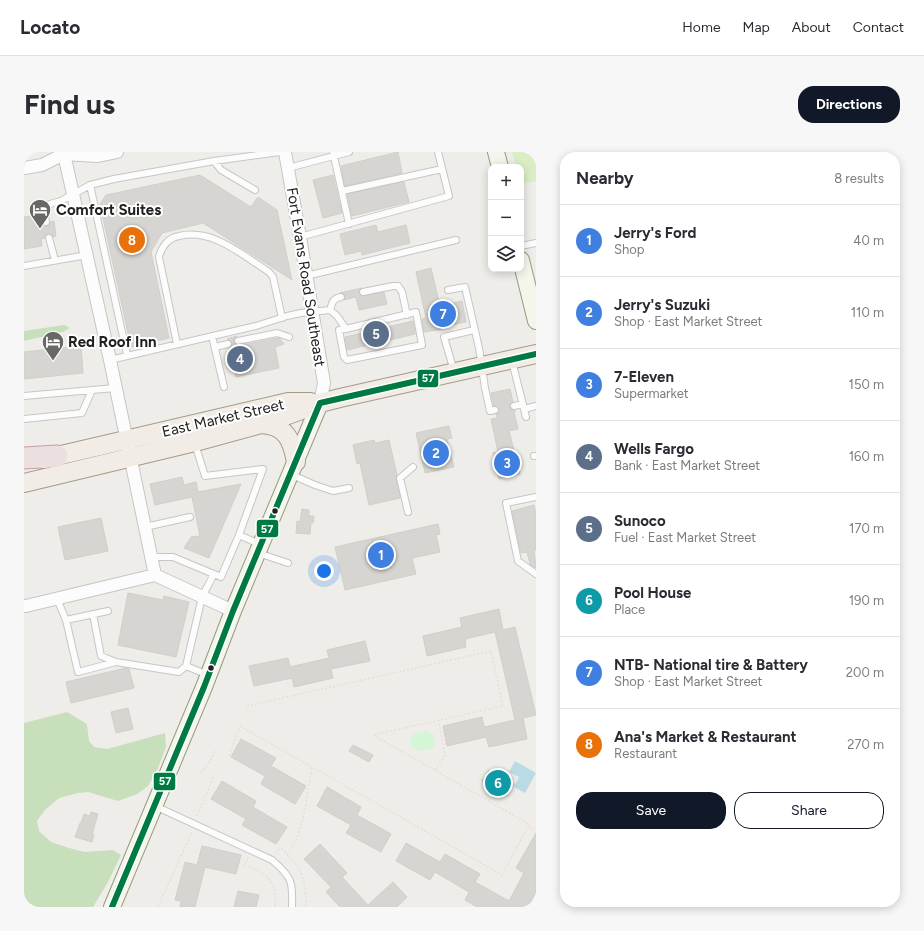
<!DOCTYPE html>
<html lang="en">
<head>
<meta charset="utf-8">
<style>
	:root { --surface:#fff; --page:#f7f7f7; --text:#2b2b33; --muted:#7c7c81; --line:#e1e1e2; --accent:#111827 }
	body { margin:0; font-family:Figtree,sans-serif; background:var(--page); color:var(--text) }
	.controls { position:absolute; right:12px; top:12px; display:grid; overflow:hidden; border-radius:8px; box-shadow:0 2px 10px #0003 }
	.controls button { width:36px; height:36px; display:grid; place-items:center; padding:0; border:0; border-bottom:1px solid var(--line); background:var(--surface); color:var(--text); font:20px sans-serif }
	.you { position:absolute; left:300px; top:419px; width:14px; height:14px; margin:-10px; border:3px solid #fff; border-radius:50%; background:#1a73e8; box-shadow:0 0 0 6px #1a73e833 }
	.badge { display:grid; place-items:center; width:26px; height:26px; border-radius:50%; background:var(--accent); color:#fff; font-size:13px; font-weight:700 }
	.pin { position:absolute; translate:-50% -50%; border:2px solid #fff; box-shadow:0 1px 4px #0006 }
	.list { margin:0; padding:0; list-style:none }
	h2 { display:flex; justify-content:space-between; align-items:center; height:52px; margin:0; padding:0 16px; font-size:17px }
	h2 small { font-size:13px; font-weight:400; color:var(--muted) }
	.list li { display:grid; grid-template-columns:26px 1fr auto; gap:12px; align-items:center; box-sizing:border-box; height:72px; padding:0 16px; border-top:1px solid var(--line) }
	.list b { display:block; font-size:15px; white-space:nowrap }
	.list p { margin:0; font-size:13px; white-space:nowrap; color:var(--muted) }
	.list em { font-size:13px; font-style:normal; color:var(--muted) }
	.actions { display:flex; gap:8px; padding:12px 16px }
	.actions a { flex:1; padding:9px 0; border:1px solid var(--accent); border-radius:16px; text-align:center; font-size:14px; color:var(--accent) }
	.actions .main { background:var(--accent); color:#fff }
	.icon { flex:none; width:22px; height:22px; fill:none; stroke:currentColor; stroke-width:2; stroke-linecap:round; stroke-linejoin:round }
	.map { position:relative; flex:none; width:512px; height:755px; overflow:hidden; border-radius:16px }
	header { display:flex; align-items:center; gap:24px; box-sizing:border-box; height:56px; padding:0 20px; background:var(--surface); border-bottom:1px solid var(--line) }
	header strong { font-size:19px }
	nav { display:flex; gap:22px; margin-inline-start:auto; font-size:14px }
	.intro { display:flex; align-items:center; justify-content:space-between; box-sizing:border-box; height:96px; padding:0 24px }
	h1 { margin:0; font-size:28px }
	.button { padding:10px 18px; border-radius:16px; background:var(--accent); color:#fff; font-size:14px; font-weight:700 }
	main { display:flex; gap:24px; padding:0 24px }
	aside { flex:1; background:var(--surface); border-radius:16px; box-shadow:0 2px 10px #0003 }
	.map>svg:first-child { display:block }
	.grass { fill:#daeec5 }
	.forest { fill:#c8dfbc }
	.park { fill:#d5f6d6 }
	.water { fill:#badbe4 }
	.building { fill:#d7d5d1; stroke:#d2ceca }
	.lines { fill:none; stroke-linecap:round; stroke-linejoin:round }
	.lane-casing { stroke:#c7c6c5; stroke-width:8 }
	.street-casing { stroke:#c7c6c5; stroke-width:14 }
	.secondary-casing { stroke:#97997f; stroke-width:18 }
	.primary-casing { stroke:#a59b85; stroke-width:20 }
	.highway-casing { stroke:#c69da9; stroke-width:23 }
	.path { stroke:#ecdcd9; stroke-width:1.5; stroke-dasharray:2 2; stroke-linecap:butt }
	.lane { stroke:#fcfcfc; stroke-width:6 }
	.street { stroke:#fcfcfc; stroke-width:12 }
	.secondary { stroke:#f4f5eb; stroke-width:16 }
	.primary { stroke:#f1ede6; stroke-width:18 }
	.highway { stroke:#ebdfe0; stroke-width:21 }
	.bus-1-casing { stroke:#fff; stroke-width:9 }
	.bus-1 { stroke:#007a43; stroke-width:6 }
	.bus-dot { fill:#202020; stroke:#fff; stroke-width:1.5 }
	.labels { text-anchor:middle; stroke-width:4; stroke-linejoin:round; paint-order:stroke }
	.poi-label { font-size:15px; font-weight:bold; fill:#202020; stroke:#fff; text-anchor:start }
	.street-label { font-size:15px; fill:#202020; stroke:#fff }
	.line-badge { stroke:#fff; stroke-width:1.5 }
	.badge-label { font-size:11px; text-anchor:middle; font-weight:bold; fill:#fff }
</style>
</head>
<body>
<header>
<strong>Locato</strong>
<nav><a>Home</a><a>Map</a><a>About</a><a>Contact</a></nav>
</header>
<div class="intro"><h1>Find us</h1><a class="button">Directions</a></div>
<main>
<div class="map">
<svg width="512" height="755" viewBox="0 0 512 755">
	<rect width="100%" height="100%" fill="#eeede9"/>
	<path class="grass" d="M 488,0 L 512,0 L 512,29 L 497,32 L 497,15 L 492,15 Z"/>
	<path class="forest" d="M 40,173 L 46,176 L 39,180 L 0,189 L 0,179 Z
		M 43,560 L 63,572 L 65,589 L 70,595 L 83,597 L 141,581 L 142,595 L 134,616 L 124,634 L 113,642 L 94,649 L 64,640 L 54,641 L 35,646 L 21,658 L 13,669 L 15,679 L 27,690 L 45,696 L 61,700 L 89,698 L 97,703 L 84,730 L 69,755 L 0,755 L 0,571 Z"/>
	<path class="park" d="M 403,579 L 409,583 L 411,592 L 409,596 L 394,599 L 388,595 L 386,589 L 390,582 Z"/>
	<path class="water" d="M 491,609 L 512,621 L 501,641 L 490,635 L 495,625 L 485,620 Z"/>
	<path class="building" d="M 374,0 L 378,21 L 321,34 L 317,14 Z
		M 176,23 L 227,55 L 234,45 L 253,58 L 268,128 L 179,71 L 138,81 L 127,100 L 145,186 L 107,195 L 76,52 L 82,43 Z
		M 309,23 L 318,61 L 299,66 L 289,28 Z
		M 380,30 L 385,50 L 328,64 L 323,42 Z
		M 12,63 L 14,72 L 18,71 L 21,74 L 25,74 L 26,70 L 30,69 L 32,84 L 29,85 L 27,82 L 23,82 L 21,86 L 17,87 L 18,94 L 0,97 L 0,65 Z
		M 352,73 L 354,80 L 382,73 L 386,91 L 338,103 L 337,99 L 321,103 L 316,82 Z
		M 407,116 L 416,154 L 438,149 L 442,170 L 419,175 L 419,177 L 400,180 L 398,167 L 402,166 L 392,120 Z
		M 338,136 L 335,140 L 338,144 L 360,140 L 363,152 L 335,158 L 332,145 L 320,148 L 321,142 L 316,141 Z
		M 389,169 L 391,182 L 323,198 L 321,185 Z
		M 213,184 L 210,187 L 210,190 L 215,194 L 253,186 L 256,187 L 260,192 L 251,195 L 255,216 L 212,225 L 205,196 L 208,194 L 208,191 L 203,187 Z
		M 57,194 L 59,221 L 0,227 L 0,200 Z
		M 486,237 L 489,250 L 486,255 L 487,257 L 491,258 L 491,260 L 490,260 L 494,277 L 485,279 L 496,322 L 475,327 L 469,301 L 474,300 L 467,267 L 473,266 L 472,262 L 474,261 L 475,258 L 474,255 L 470,254 L 467,241 Z
		M 425,274 L 428,286 L 423,287 L 430,315 L 401,321 L 392,281 Z
		M 350,288 L 351,291 L 365,288 L 373,323 L 372,327 L 376,346 L 345,353 L 336,311 L 333,312 L 329,293 Z
		M 158,325 L 160,333 L 172,330 L 174,340 L 217,332 L 185,406 L 160,396 L 167,385 L 176,384 L 168,345 L 131,353 L 126,332 Z
		M 510,353 L 512,362 L 512,398 L 510,398 L 512,415 L 511,416 L 506,412 L 503,400 L 497,401 L 488,359 Z
		M 278,357 L 285,358 L 285,364 L 290,364 L 289,371 L 287,371 L 286,382 L 272,381 L 273,369 L 276,370 Z
		M 77,366 L 84,399 L 41,408 L 34,375 Z
		M 414,372 L 416,382 L 412,383 L 416,400 L 388,406 L 392,422 L 321,438 L 311,395 Z
		M 104,441 L 139,448 L 140,444 L 165,450 L 152,505 L 94,493 Z
		M 475,457 L 479,478 L 491,475 L 512,563 L 499,566 L 503,587 L 465,595 L 462,585 L 423,594 L 419,574 L 458,565 L 460,575 L 491,568 L 480,519 L 471,480 L 441,487 L 442,495 L 403,504 L 399,484 L 438,475 L 436,466 Z
		M 341,489 L 346,509 L 307,517 L 309,526 L 270,535 L 268,526 L 230,534 L 225,514 L 264,506 L 266,515 L 305,506 L 303,498 Z
		M 102,516 L 105,517 L 110,536 L 47,551 L 42,530 Z
		M 104,556 L 109,577 L 92,581 L 87,560 Z
		M 217,587 L 252,606 L 247,614 L 282,634 L 271,652 L 237,632 L 241,624 L 207,605 Z
		M 329,593 L 349,603 L 345,610 L 325,599 Z
		M 465,618 L 490,632 L 483,644 L 458,629 Z
		M 198,629 L 232,649 L 229,655 L 263,675 L 252,692 L 218,673 L 222,667 L 187,647 Z
		M 303,635 L 337,655 L 333,663 L 367,682 L 357,700 L 322,681 L 327,673 L 293,654 Z
		M 67,660 L 74,662 L 68,683 L 70,683 L 68,690 L 51,685 L 56,671 L 57,671 L 60,662 L 66,664 Z
		M 512,681 L 512,740 L 504,755 L 453,755 L 441,748 L 445,740 L 411,720 L 406,728 L 372,709 L 382,691 L 416,710 L 421,702 L 456,722 L 451,730 L 485,749 L 500,721 L 492,716 Z
		M 296,692 L 323,721 L 318,725 L 344,753 L 369,730 L 383,745 L 373,755 L 316,755 L 302,740 L 307,735 L 280,707 Z
		M 178,694 L 217,703 L 212,722 L 181,715 L 171,755 L 156,755 L 157,749 L 151,748 L 161,710 L 173,713 Z
		M 214,739 L 235,743 L 232,755 L 210,755 Z"/>
	<g class="lines">
		<g class="lane-casing">
			<path id="lane" d="M 309,0 L 325,72
				M 190,9 L 197,18 L 231,38
				M 264,16 L 325,0
				M 66,33 L 103,203
				M 318,39 L 418,17
				M 22,70 L 19,56 L 26,52 L 37,49 L 66,33 L 90,27 L 190,9 L 256,0
				M 276,85 L 425,44 L 414,0
				M 25,86 L 31,108
				M 497,94 L 512,91
				M 0,114 L 63,103
				M 282,124 L 432,88
				M 424,138 L 441,135 L 455,196 L 461,236 L 466,259 L 471,258
				M 339,140 L 369,134 L 374,134 L 378,140 L 383,163
				M 306,158 C 308,151 309,146 317,145
				M 188,184 L 200,235
				M 214,189 L 253,181 L 265,185
				M 153,192 L 135,105 C 138,94 144,86 155,84 C 189,76 218,103 245,120 L 249,125 L 258,166
				M 191,195 L 204,192
				M 86,208 L 232,174 L 263,164 L 277,161 L 306,158 L 313,164 L 322,177 L 392,160 L 398,193 L 323,208 L 320,205 L 315,178 L 322,177
				M 488,209 L 500,257 L 512,254
				M 430,219 L 420,185 L 450,178
				M 0,244 L 91,236
				M 490,254 L 499,252
				M 500,257 L 502,265
				M 0,267 L 58,261 L 68,238
				M 171,292 L 181,324 L 239,317 L 215,383
				M 510,304 L 512,304
				M 268,323 L 291,333 L 309,339 L 325,336
				M 512,345 L 482,351 L 494,409 L 512,422
				M 384,360 L 376,326 L 389,315
				M 121,375 L 166,365
				M 234,401 L 264,411
				M 127,405 L 149,405 L 197,425 L 215,383 L 235,392
				M 33,447 L 42,468 L 84,459
				M 69,462 L 77,504 L 92,510
				M 42,468 L 54,520 L 92,510 L 155,520 L 162,514
				M 184,523 L 162,514 L 178,445 L 190,422
				M 131,654 L 248,708 C 268,725 269,730 268,755"/>
		</g>
		<g class="street-casing">
			<path id="street" d="M 261,0 L 276,85 L 300,231 L 296,251
				M 40,2 L 86,208 L 131,423 L 209,459
				M 0,16 L 18,13 L 40,2 L 74,4 L 93,0
				M 2,454 L 131,423"/>
		</g>
		<g class="secondary-casing">
			<path id="secondary" d="M 472,0 L 476,15
				M 497,108 L 512,169
				M 88,755 L 180,535 L 209,459 L 296,251"/>
		</g>
		<g class="primary-casing">
			<path id="primary" d="M 237,272 C 262,273 268,288 272,310
				M 20,307 L 264,250 L 287,250
				M 0,331 L 171,290 L 237,272 L 264,263 L 296,251 L 316,246 L 512,202"/>
		</g>
		<g class="highway-casing">
			<path id="highway" d="M 0,306 L 33,304"/>
		</g>
		<path class="path" d="M 223,554 L 467,499 L 479,554 L 349,583 L 505,672 L 504,675 L 512,679
			M 205,604 L 216,574 L 478,723 L 504,675
			M 411,618 L 421,603 L 415,570
			M 177,621 L 188,606 L 191,598
			M 173,664 L 190,624
			M 251,701 L 257,696 C 278,717 282,725 282,755
			M 263,702 C 280,683 283,640 288,615
			M 224,706 L 220,713 C 242,721 254,729 251,755
			M 134,755 L 168,680
			M 508,755 L 512,748"/>
		<use href="#lane" class="lane"/>
		<use href="#street" class="street"/>
		<use href="#secondary" class="secondary"/>
		<use href="#primary" class="primary"/>
		<use href="#highway" class="highway"/>
		<g class="bus-1-casing">
			<path id="bus-1" d="M 296,251 L 512,202
				M 88,755 L 180,535 L 209,459 L 296,251"/>
		</g>
		<use href="#bus-1" class="bus-1"/>
	</g>
	<defs>
		<g id="hotel-pin" transform="scale(1.15)"><path d="M0 17L-7.5 6A9.5 9.5 0 1 1 7.5 6Z" fill="#686866" stroke="#fff"/><path d="M-6-4.5h1.5V1H6V5H4.5V3h-9V5H-6ZM-4 0a1.8 1.8 0 1 1 3.6 0ZM.5 0V-2.5h3Q6-2.5 6 0Z" fill="#fff"/></g>
	</defs>
	<g fill-rule="evenodd">
		<use href="#hotel-pin" x="16" y="58"/>
		<use href="#hotel-pin" x="29" y="190"/>
	</g>
	<g class="bus-dot">
		<circle cx="251" cy="359" r="3.5"/>
		<circle cx="187" cy="516" r="3.5"/>
	</g>
	<g class="labels">
		<g class="poi-label">
			<text x="32" y="63">Comfort Suites</text>
			<text x="44" y="195">Red Roof Inn</text>
		</g>
		<g class="street-label">
			<text transform="translate(282 125) rotate(81)" y="5">Fort Evans Road Southeast</text>
			<text transform="translate(199 266) rotate(-13)" y="5">East Market Street</text>
		</g>
	</g>
	<g class="line-badge">
		<rect x="393" y="217" width="22" height="19" rx="4" fill="#007a43"/>
		<rect x="232" y="367" width="23" height="19" rx="4" fill="#007a43"/>
		<rect x="129" y="620" width="23" height="19" rx="4" fill="#007a43"/>
	</g>
	<g class="badge-label">
		<text x="404" y="230">57</text>
		<text x="243" y="381">57</text>
		<text x="141" y="633">57</text>
	</g>
</svg>
<div class="controls">
<button>+</button>
<button>−</button>
<button><svg class="icon" aria-label="layers" viewBox="0 0 24 24"><path d="M12 4l9 5-9 5-9-5zM3 14l9 5 9-5"/></svg></button>
</div>
<div class="you"></div>
<div class="pin badge" style="left:357px;top:403px;background:#3f7fe0">1</div>
<div class="pin badge" style="left:412px;top:301px;background:#3f7fe0">2</div>
<div class="pin badge" style="left:483px;top:311px;background:#3f7fe0">3</div>
<div class="pin badge" style="left:216px;top:207px;background:#5c6f8a">4</div>
<div class="pin badge" style="left:352px;top:182px;background:#5c6f8a">5</div>
<div class="pin badge" style="left:474px;top:631px;background:#0f9aa8">6</div>
<div class="pin badge" style="left:419px;top:162px;background:#3f7fe0">7</div>
<div class="pin badge" style="left:108px;top:88px;background:#e8710a">8</div>
</div>
<aside>
<h2>Nearby<small>8 results</small></h2>
<ul class="list">
<li><span class="badge" style="background:#3f7fe0">1</span><div><b>Jerry's Ford</b><p>Shop</p></div><em>40 m</em></li>
<li><span class="badge" style="background:#3f7fe0">2</span><div><b>Jerry's Suzuki</b><p>Shop · East Market Street</p></div><em>110 m</em></li>
<li><span class="badge" style="background:#3f7fe0">3</span><div><b>7-Eleven</b><p>Supermarket</p></div><em>150 m</em></li>
<li><span class="badge" style="background:#5c6f8a">4</span><div><b>Wells Fargo</b><p>Bank · East Market Street</p></div><em>160 m</em></li>
<li><span class="badge" style="background:#5c6f8a">5</span><div><b>Sunoco</b><p>Fuel · East Market Street</p></div><em>170 m</em></li>
<li><span class="badge" style="background:#0f9aa8">6</span><div><b>Pool House</b><p>Place</p></div><em>190 m</em></li>
<li><span class="badge" style="background:#3f7fe0">7</span><div><b>NTB- National tire &amp; Battery</b><p>Shop · East Market Street</p></div><em>200 m</em></li>
<li><span class="badge" style="background:#e8710a">8</span><div><b>Ana's Market &amp; Restaurant</b><p>Restaurant</p></div><em>270 m</em></li>
</ul>
<div class="actions"><a class="main">Save</a><a>Share</a></div>
</aside>
</main>
</body>
</html>
